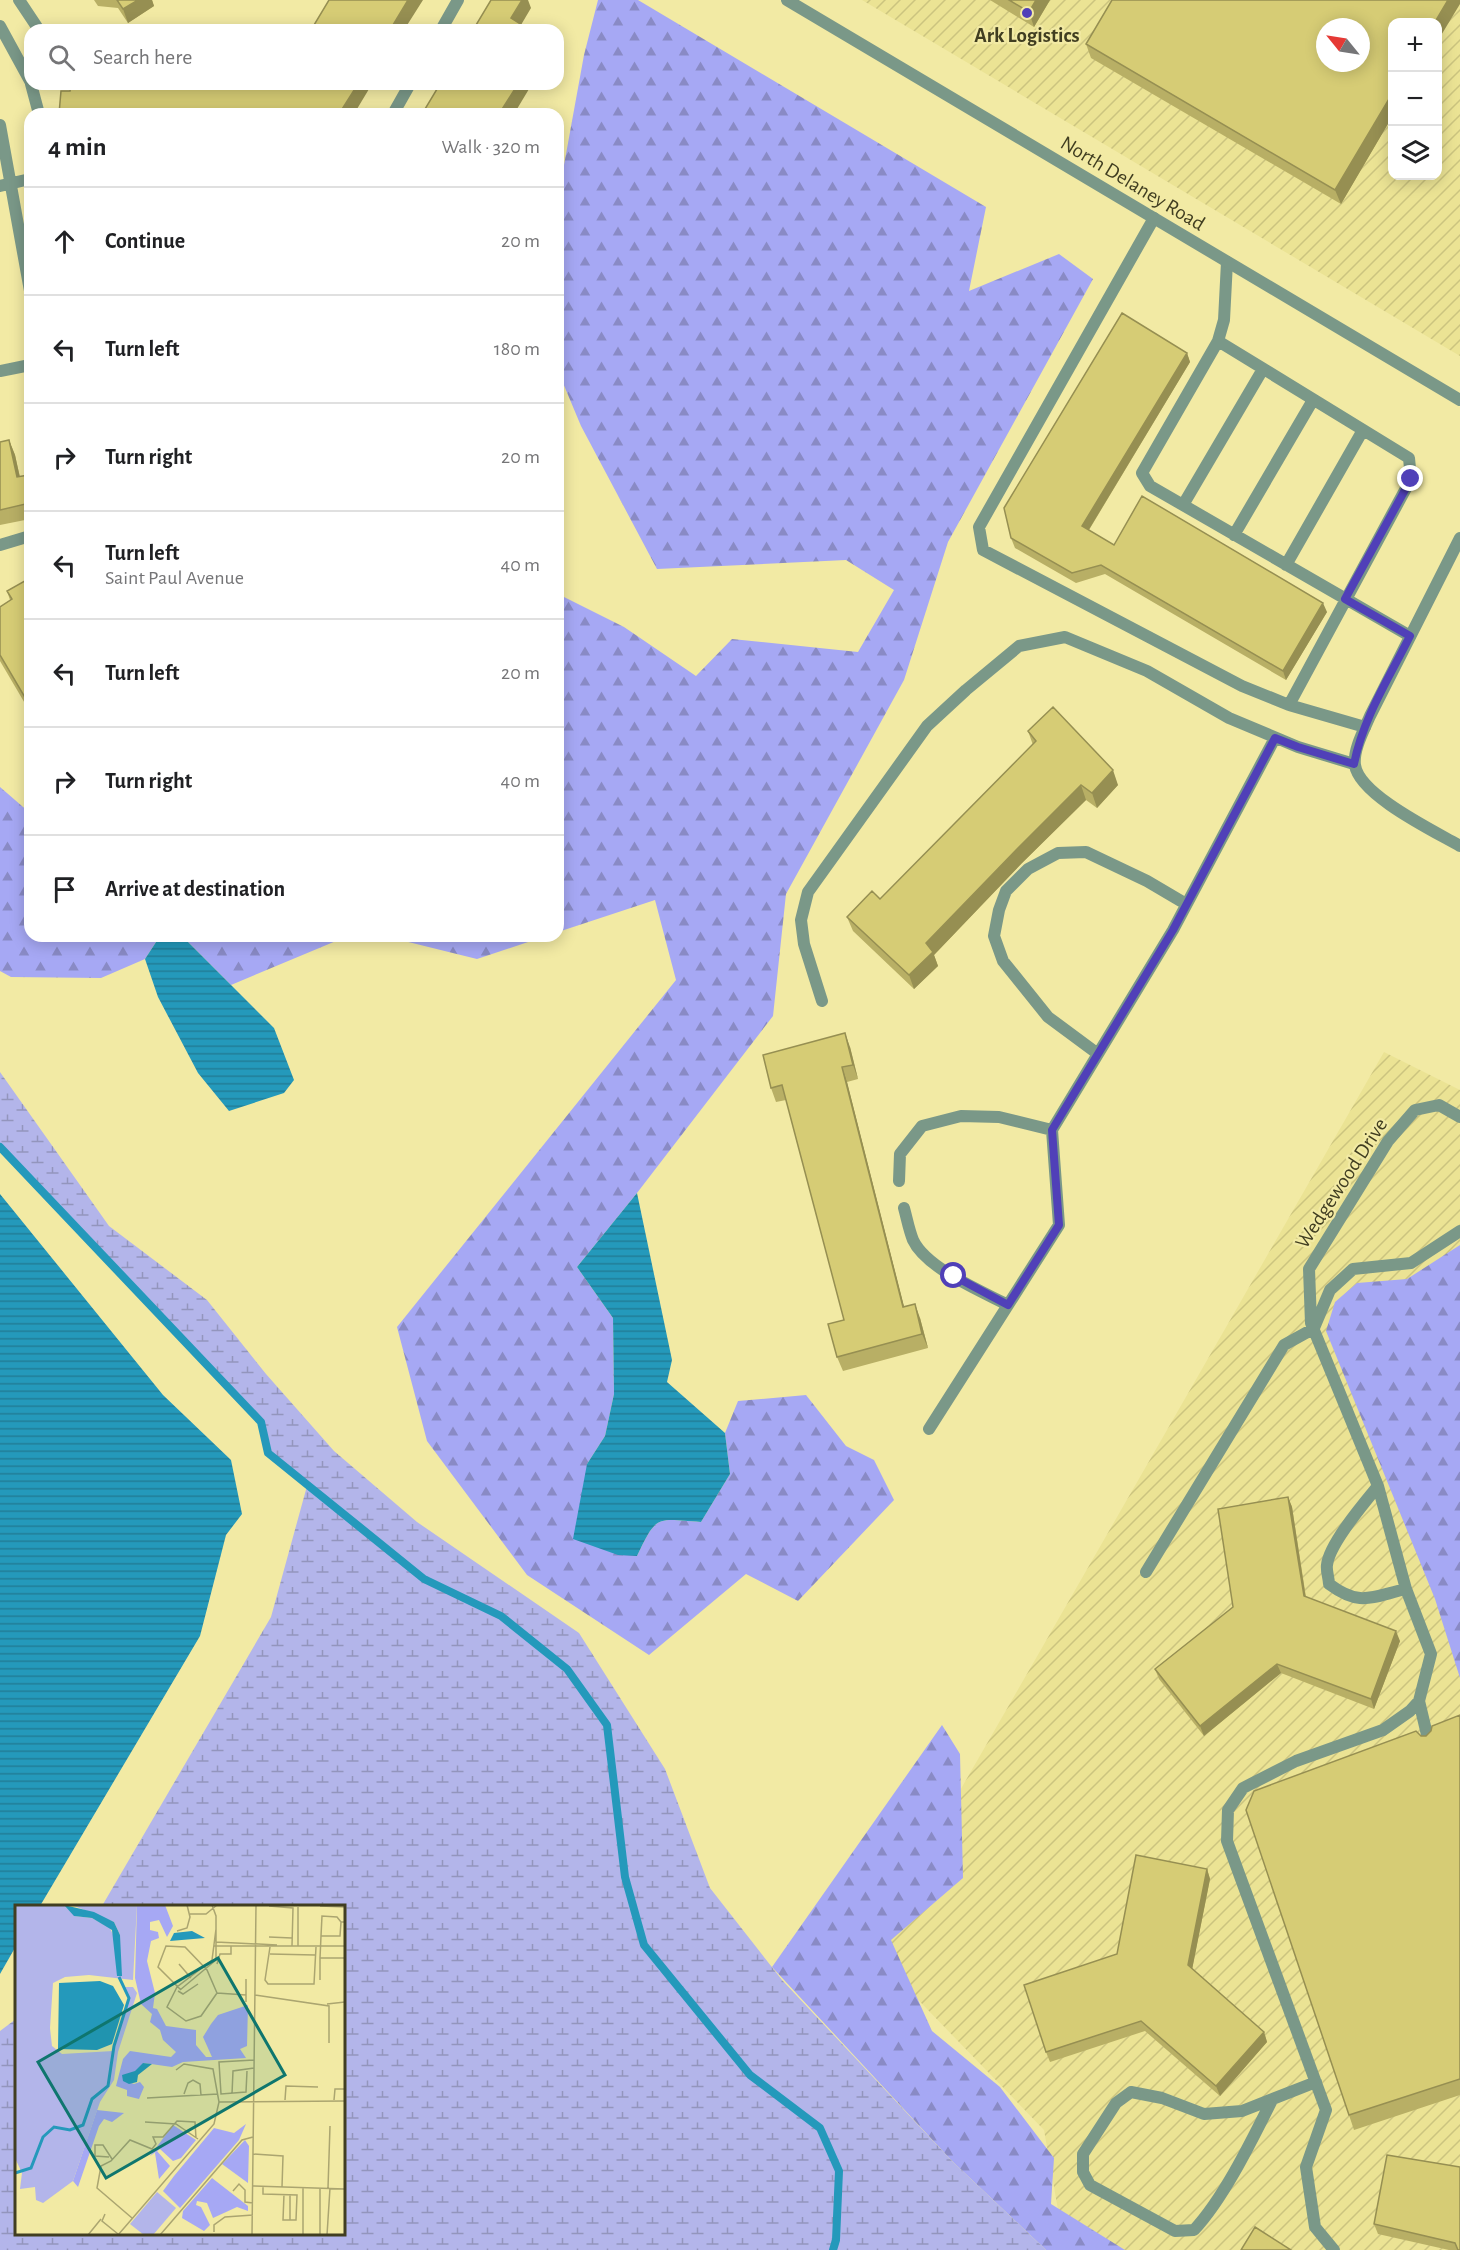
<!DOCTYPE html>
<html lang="en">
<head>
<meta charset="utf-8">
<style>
	:root { --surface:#fff; --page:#f2f2f2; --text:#202124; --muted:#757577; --line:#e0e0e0 }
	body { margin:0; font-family:"Alegreya Sans",sans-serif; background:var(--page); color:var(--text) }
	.controls { position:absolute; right:18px; top:18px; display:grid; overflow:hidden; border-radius:12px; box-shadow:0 3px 15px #0003 }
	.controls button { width:54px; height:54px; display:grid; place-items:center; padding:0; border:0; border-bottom:2px solid var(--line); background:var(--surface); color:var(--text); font:30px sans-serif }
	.compass { position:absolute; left:1316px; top:18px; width:54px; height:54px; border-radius:50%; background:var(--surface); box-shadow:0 3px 15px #0003; rotate:300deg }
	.stop { position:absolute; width:18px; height:18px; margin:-14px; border:4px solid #5040b8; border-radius:50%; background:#fff }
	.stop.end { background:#5040b8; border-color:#fff; box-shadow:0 2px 6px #0008 }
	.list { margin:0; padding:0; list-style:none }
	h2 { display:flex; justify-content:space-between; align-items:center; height:78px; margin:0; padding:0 24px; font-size:26px }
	h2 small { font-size:20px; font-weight:400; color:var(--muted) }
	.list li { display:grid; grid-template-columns:39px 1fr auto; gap:18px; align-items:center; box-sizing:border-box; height:108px; padding:0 24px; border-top:2px solid var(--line) }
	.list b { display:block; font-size:22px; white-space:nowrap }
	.list p { margin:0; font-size:20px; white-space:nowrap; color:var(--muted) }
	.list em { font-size:20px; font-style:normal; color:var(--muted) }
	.icon { flex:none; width:33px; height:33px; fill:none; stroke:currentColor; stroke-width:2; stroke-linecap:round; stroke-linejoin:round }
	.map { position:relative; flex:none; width:1460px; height:2250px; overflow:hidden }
	.search { position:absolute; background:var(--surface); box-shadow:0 3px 15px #0003; left:24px; top:24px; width:540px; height:66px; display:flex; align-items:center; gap:15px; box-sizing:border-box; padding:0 21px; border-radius:18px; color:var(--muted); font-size:22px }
	.panel { position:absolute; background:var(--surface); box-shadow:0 3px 15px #0003; left:24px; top:108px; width:540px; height:834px; border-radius:18px }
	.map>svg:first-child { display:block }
	.industrial { fill:url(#industrial-furrows); fill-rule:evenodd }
	.forest { fill:url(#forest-firs) }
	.wetland { fill:url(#wetland-marsh) }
	.water { fill:url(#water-rules) }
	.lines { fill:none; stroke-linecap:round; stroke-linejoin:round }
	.stream { stroke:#2499bb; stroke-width:8 }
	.service { stroke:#7a9888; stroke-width:12 }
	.minor { stroke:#7a9888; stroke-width:12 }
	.tertiary { stroke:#7a9888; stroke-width:12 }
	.wall { fill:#b8af65 }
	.shaded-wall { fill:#968f52 }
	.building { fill:#d6cc75; stroke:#968f52; stroke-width:1.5; fill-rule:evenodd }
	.route { stroke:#5040b8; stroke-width:8 }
	.poi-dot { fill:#5040b8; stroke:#f2eaa4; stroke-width:2 }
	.labels { text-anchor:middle; stroke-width:4.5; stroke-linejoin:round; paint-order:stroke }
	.poi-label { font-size:21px; font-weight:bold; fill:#413e21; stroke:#f2eaa4 }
	.street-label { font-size:21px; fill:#413e21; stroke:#f2eaa4 }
	.inset-river { fill:none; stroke:#2499bb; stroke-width:3 }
	.inset-road { fill:none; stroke:#aba570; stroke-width:1.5 }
	.view { fill:#0f766e; fill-opacity:0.15; stroke:#0f766e; stroke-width:3 }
	.inset-edge { fill:none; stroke:#413e21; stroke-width:3 }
</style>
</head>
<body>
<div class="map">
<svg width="1460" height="2250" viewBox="0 0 1460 2250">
	<defs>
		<pattern id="industrial-furrows" width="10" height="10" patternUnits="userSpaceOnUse" patternTransform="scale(1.5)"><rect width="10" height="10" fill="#ebe394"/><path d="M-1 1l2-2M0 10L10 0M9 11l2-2" fill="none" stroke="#cbc47f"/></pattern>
		<pattern id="forest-firs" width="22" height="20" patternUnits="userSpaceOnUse" patternTransform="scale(1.5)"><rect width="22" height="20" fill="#a6a8f4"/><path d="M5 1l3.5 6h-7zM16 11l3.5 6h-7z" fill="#898ac5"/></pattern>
		<pattern id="wetland-marsh" width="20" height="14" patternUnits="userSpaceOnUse" patternTransform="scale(1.5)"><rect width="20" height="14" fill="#b3b5ea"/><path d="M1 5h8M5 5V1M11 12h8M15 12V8" fill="none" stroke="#9395bd"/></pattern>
		<pattern id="water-rules" width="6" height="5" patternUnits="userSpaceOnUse" patternTransform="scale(1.5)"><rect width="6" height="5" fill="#2499bb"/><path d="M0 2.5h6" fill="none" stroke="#217e98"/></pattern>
	</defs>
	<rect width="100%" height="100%" fill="#f2eaa4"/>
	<path class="industrial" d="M 862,0 L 1460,0 L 1460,356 ZM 1392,22 L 1438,22 L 1438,176 L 1392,176 ZM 1325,27 L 1361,27 L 1361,63 L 1325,63 Z
		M 1384,1052 L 1460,1090 L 1460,2250 L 1108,2250 L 1061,2227 L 1044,2130 L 869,1949 Z"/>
	<path class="forest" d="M 598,0 L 638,0 L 986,207 L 969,291 L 1059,254 L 1093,279 L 948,542 L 904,680 L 786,894 L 773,1016 L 637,1193 L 577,1267 L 613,1318 L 614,1394 L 605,1436 L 587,1464 L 637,1556 C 657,1514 656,1519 701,1522 L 730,1474 L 725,1433 L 738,1401 L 806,1395 L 846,1446 L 874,1460 L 894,1500 L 798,1601 L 746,1574 L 649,1655 L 527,1575 L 427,1441 L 397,1327 L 676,980 L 655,900 L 558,932 L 558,600 L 562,596 L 624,627 L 696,676 L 732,639 L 858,652 L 894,590 L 846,560 L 657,569 L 581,426 L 558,371 L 558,198 L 584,55 Z
		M 0,787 L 30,813 L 30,936 L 160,936 L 145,959 L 101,978 L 11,977 L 0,971 Z
		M 179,936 L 348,936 L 231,985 L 186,940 Z
		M 384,936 L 546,936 L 477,959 Z
		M 1460,1245 L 1460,1678 L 1435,1599 L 1326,1331 L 1335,1302 L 1357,1283 L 1407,1279 Z
		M 942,1725 L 960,1754 L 963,1878 L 891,1940 L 932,2031 L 1000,2087 L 1054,2158 L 1051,2204 L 1125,2250 L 1046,2250 L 952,2161 L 772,1967 Z"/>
	<path class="wetland" d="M 0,1072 L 109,1226 L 207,1300 L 266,1374 L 334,1451 L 417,1522 L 579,1633 L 665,1769 L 710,1888 L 782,1980 L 952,2161 L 1046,2250 L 0,2250 L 0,2031 L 16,2019 L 16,2234 L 344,2234 L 344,1906 L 102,1906 L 271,1617 L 307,1486 L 268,1453 L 261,1422 L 0,1147 Z"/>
	<path class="water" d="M 160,936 L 179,936 L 186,940 L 274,1028 L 294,1080 L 284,1093 L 229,1111 L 198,1073 L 158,997 L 145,959 Z
		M 637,1193 L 672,1360 L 667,1382 L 725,1433 L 730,1474 L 701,1522 C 656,1519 657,1514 637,1556 L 618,1555 L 573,1539 L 587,1464 L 605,1436 L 614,1394 L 613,1318 L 577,1267 Z
		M 0,1194 L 163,1395 L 231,1460 L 242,1514 L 226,1535 L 200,1636 L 40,1906 L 16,1906 L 16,1946 L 0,1974 Z"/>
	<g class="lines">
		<path class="stream" d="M 0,1147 L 261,1422 L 268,1453 L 424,1579 L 501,1616 L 567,1669 L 607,1725 L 625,1877 L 644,1945 L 750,2075 L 820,2128 L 839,2171 L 836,2240 L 833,2250"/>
		<path class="service" d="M 19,0 L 39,30
			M 0,26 L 30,81
			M 441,30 L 458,0
			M 31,84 L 39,114
			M 393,114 L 410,84
			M 0,125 L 30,291
			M 0,186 L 30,179
			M 1154,218 L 979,527 L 983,550 L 1242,686 L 1289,705 L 1411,479 L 1409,458 L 1218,341
			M 1227,262 L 1224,320 L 1218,341 L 1142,473 L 1150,486 L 1410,636
			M 0,371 L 30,365
			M 1183,505 L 1263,369
			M 1234,535 L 1313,400
			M 0,545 L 30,536
			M 1286,565 L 1363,430
			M 1289,705 L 1365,727
			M 822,1001 L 804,944 L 801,920 L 808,892 L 927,726 L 966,690 L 1019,646 L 1065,637 L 1147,671 L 1229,718 L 1298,747 L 1354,764
			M 1098,1054 L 1048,1017 L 1003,961 L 994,936 L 999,910 L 1006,891 L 1028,869 L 1058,853 L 1086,852 L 1147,881 L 1186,904
			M 899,1181 L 900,1154 L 922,1126 L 961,1116 L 999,1117 L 1052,1130
			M 904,1208 C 907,1219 909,1230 913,1240 C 926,1268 981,1291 1008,1305
			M 1314,1328 L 1330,1290 L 1353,1269 L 1411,1263 L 1460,1231
			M 929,1429 L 1059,1225 L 1052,1130 L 1173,930 L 1275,738
			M 1378,1486 L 1406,1589
			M 1146,1572 L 1284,1345 L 1313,1329
			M 1419,1701 L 1429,1743
			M 1272,2100 C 1252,2140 1224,2198 1194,2230 L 1175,2231 L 1090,2185 L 1083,2172 L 1083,2154 L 1116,2103 L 1131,2092 L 1162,2098 L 1204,2114 L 1242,2111 L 1316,2082
			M 1334,2250 L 1315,2227 L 1306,2167 L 1326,2110 L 1227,1841 L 1228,1810 L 1243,1788 L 1296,1761 L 1383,1730 L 1410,1711 L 1419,1701 L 1431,1654 L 1406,1589 C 1371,1597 1360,1607 1329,1584 C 1329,1578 1326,1571 1327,1565 C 1329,1544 1364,1503 1378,1486 L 1311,1323 L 1309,1269 L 1388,1141 L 1415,1110 L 1439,1105 L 1460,1117"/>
		<path class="minor" d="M 1460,538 L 1370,716 C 1364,730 1353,750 1355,765 C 1359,795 1434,831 1460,846"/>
		<path class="tertiary" d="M 787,0 L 1460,400"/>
	</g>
	<path class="wall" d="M 94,0 L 152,0 L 154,6 L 128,23 L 118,8 L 98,6 Z
		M 990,0 L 1050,0 L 1034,27 Z
		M 1460,0 L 1341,204 L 1091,58 L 1086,44 Z
		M 1187,353 L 1190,362 L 1089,530 L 1114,545 L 1327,612 L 1286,680 L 1105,574 L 1076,583 L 1015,548 L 1011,538 Z
		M 9,440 L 15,455 L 20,477 L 30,476 L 30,519 L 0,525 L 0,442 Z
		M 30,578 L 30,712 L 0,661 L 0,607 L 10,600 L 7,591 Z
		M 1028,731 L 1118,785 L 1097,808 L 1086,800 L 1022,863 L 934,955 L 938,966 L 914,989 L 853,931 L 847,917 L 880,899 L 1033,745 Z
		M 850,1047 L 858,1079 L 847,1082 L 904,1307 L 920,1318 L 928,1348 L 843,1371 L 837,1357 L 844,1320 L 786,1100 L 776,1102 L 771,1088 Z
		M 1288,1497 L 1292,1507 L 1306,1597 L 1400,1641 L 1374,1709 L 1281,1673 L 1204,1736 L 1159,1679 L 1155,1669 L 1233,1607 Z
		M 1460,1715 L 1460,2095 L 1354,2130 L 1349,2115 L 1426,1736 Z
		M 1207,1869 L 1210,1879 L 1192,1969 L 1264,2032 L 1267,2042 L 1220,2096 L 1145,2031 L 1050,2062 L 1046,2052 L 1117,1954 Z
		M 1460,2167 L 1460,2250 L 1449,2250 L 1378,2234 L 1374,2224 Z"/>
	<path class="shaded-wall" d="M 138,0 L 152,0 L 154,6 L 128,23 L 123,9 Z
		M 408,0 L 423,0 L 404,30 L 390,30 Z
		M 522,0 L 528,0 L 531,8 L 518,30 L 511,18 Z
		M 1036,0 L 1050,0 L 1034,27 L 1029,12 Z
		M 1448,0 L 1460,0 L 1460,4 L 1437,42 L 1437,22 L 1435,22 Z
		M 358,84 L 372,84 L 354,114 L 339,114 Z
		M 518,84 L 532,84 L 514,114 L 499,114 Z
		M 1392,94 L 1392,117 L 1341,204 L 1335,190 Z
		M 1187,353 L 1190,362 L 1085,536 L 1082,526 Z
		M 9,440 L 15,455 L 23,492 L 17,477 Z
		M 1323,603 L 1327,612 L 1286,680 L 1283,671 Z
		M 1113,770 L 1118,785 L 1097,808 L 1092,793 Z
		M 1081,785 L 1086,800 L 1022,863 L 934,955 L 938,966 L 914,989 L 909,975 L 926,943 L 1017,849 Z
		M 845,1033 L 850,1047 L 858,1079 L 853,1065 Z
		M 842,1067 L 847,1082 L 908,1322 L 903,1307 Z
		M 915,1304 L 920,1318 L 928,1348 L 922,1334 Z
		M 1288,1497 L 1292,1507 L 1307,1606 L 1304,1596 Z
		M 1396,1631 L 1400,1641 L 1374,1709 L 1371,1699 Z
		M 1277,1664 L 1281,1673 L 1204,1736 L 1200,1726 Z
		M 1207,1869 L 1210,1879 L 1191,1975 L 1188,1965 Z
		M 1264,2032 L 1267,2042 L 1220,2096 L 1216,2086 Z"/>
	<path class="building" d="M 117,0 L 138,0 L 123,9 Z
		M 329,0 L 408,0 L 390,30 L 311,30 Z
		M 491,0 L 522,0 L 511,18 L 530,30 L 473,30 Z
		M 1009,0 L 1036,0 L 1029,12 Z
		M 1112,0 L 1448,0 L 1435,22 L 1392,22 L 1392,94 L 1335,190 L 1086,44 ZM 1325,27 L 1361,27 L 1361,63 L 1325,63 Z
		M 71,84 L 358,84 L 339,114 L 283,114 L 277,110 L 276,114 L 59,114 L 61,91 L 70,91 Z
		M 440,84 L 518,84 L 499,114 L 422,114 Z
		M 1122,313 L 1187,353 L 1082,526 L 1114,545 L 1142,496 L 1323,603 L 1283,671 L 1101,565 L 1072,573 L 1011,538 L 1004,508 Z
		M 9,440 L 17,477 L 29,475 L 30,503 L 0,510 L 0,442 Z
		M 30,578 L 30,706 L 0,655 L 0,607 L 12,599 L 7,591 Z
		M 1053,707 L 1113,770 L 1092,793 L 1081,785 L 1017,849 L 926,943 L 933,952 L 909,975 L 847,917 L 872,891 L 880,899 L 1036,741 L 1028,731 Z
		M 845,1033 L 853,1065 L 842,1067 L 903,1307 L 915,1304 L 922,1334 L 837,1357 L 828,1324 L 844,1320 L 782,1085 L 771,1088 L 763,1055 Z
		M 1288,1497 L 1304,1596 L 1396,1631 L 1371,1699 L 1277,1664 L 1200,1726 L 1155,1669 L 1233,1607 L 1218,1509 Z
		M 1460,1715 L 1460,2079 L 1349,2115 L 1246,1810 L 1254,1791 L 1416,1731 L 1421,1736 L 1426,1736 L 1431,1731 L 1432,1726 Z
		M 1136,1855 L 1207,1869 L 1188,1965 L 1264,2032 L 1216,2086 L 1141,2021 L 1046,2052 L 1024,1985 L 1117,1954 Z
		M 1387,2155 L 1460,2167 L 1460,2250 L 1458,2250 L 1455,2243 L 1374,2224 Z
		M 1255,2227 L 1291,2250 L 1241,2250 Z"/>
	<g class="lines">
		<path class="route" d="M 954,1276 L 1008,1305 L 1059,1225 L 1052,1130 L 1173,930 L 1275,738 L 1298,747 L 1354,764 C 1363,718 1389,678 1410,636 L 1345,599 L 1411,479"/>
	</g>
	<circle class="poi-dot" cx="1027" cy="13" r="6"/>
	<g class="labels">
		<g class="poi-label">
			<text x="1027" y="42">Ark Logistics</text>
		</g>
		<g class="street-label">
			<text transform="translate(1133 183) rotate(31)" y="7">North Delaney Road</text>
			<text transform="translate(1341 1183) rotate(-57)" y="7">Wedgewood Drive</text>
		</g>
	</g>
	<g transform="translate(15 1905)">
		<rect width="330" height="330" fill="#f2eaa4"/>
		<path d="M 142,287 L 161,303 L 138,330 L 129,330 L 115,319 Z" fill="#b3b5ea"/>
		<path d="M 122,0 L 150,0 L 158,21 L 152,32 L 144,15 L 135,17 L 135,25 L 143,27 L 144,33 L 136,36 L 132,56 L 140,88 L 138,103 L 142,104 L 151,121 L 181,125 L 181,140 L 191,152 L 197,152 L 188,132 L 196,119 L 203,110 L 233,100 L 232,141 L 225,144 L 231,153 L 168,157 L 157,162 L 129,158 L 111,176 L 119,179 L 125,177 L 129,182 L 124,194 L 112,191 L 112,185 L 101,181 L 108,154 L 115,146 L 156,152 L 161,147 L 148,135 L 145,125 L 135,117 L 137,109 L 126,99 L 120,73 ZM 82,205 L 109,208 L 97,217 L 89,214 L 84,221 L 63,282 L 58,276 ZM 231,219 L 224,235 L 165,303 L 148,286 L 159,271 L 199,223 L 219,228 ZM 158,220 L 181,235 L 166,253 L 158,256 L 145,244 L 135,251 ZM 230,235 L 234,241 L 233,278 L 207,259 ZM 142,246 L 155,261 L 144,274 L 140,248 ZM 197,273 L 233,301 L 233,306 L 222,302 L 198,313 L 192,298 L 182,296 L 181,300 L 186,302 L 195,320 L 189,326 L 167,313 L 168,306 Z" fill="#a6a8f4"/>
		<path d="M 0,0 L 49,0 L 60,11 L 77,13 L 95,23 L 100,34 L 104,72 L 105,30 L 99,17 L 57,0 L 122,0 L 118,75 L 74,70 L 50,72 L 38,78 L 35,123 L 37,141 L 47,149 L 98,146 L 114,93 L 108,82 L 118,82 L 122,88 L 103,147 L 99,175 L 85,197 L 58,276 L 28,298 L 21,295 L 20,282 L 5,284 L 7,268 L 0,253 Z" fill="#b3b5ea"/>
		<path d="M 49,0 L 79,7 L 99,17 L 105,30 L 107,71 L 102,71 L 97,25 L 77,13 L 59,11 ZM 177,26 L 190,33 L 155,36 L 159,28 ZM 85,76 L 98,81 L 109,100 L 97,139 L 82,145 L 43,144 L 44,78 ZM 128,158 L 137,159 L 123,170 L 122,177 L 114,179 L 108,176 L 107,170 L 120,166 Z" fill="#2499bb"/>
		<path class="inset-river" d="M 0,268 L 16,263 L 28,232 L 39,222 L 55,225 L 68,220 L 77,194 L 93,181 L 99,141 L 114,93 L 104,72"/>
		<path class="inset-road" d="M 254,1 L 278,3 L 277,41M 305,1 L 330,2M 175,9 L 191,9 L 202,0M 201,24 L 197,55 L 162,82 L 152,102 L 171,116 L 186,111 L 202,88M 162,26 L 172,23 L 175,12 L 172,0M 306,31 L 307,11 L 322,12 L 326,17M 254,32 L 277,33M 201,37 L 262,40M 199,41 L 330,41M 283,41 L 283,2M 255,42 L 250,75 L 253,79 L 299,79 L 301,42M 255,49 L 300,50M 305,53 L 306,31 L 325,31 L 326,17 L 330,17M 164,59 L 176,73M 202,59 L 205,49 L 216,49 L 216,41M 305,75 L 305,53 L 330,53M 165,85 L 201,55 L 201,11 L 197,0M 166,85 L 143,62 L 151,41 L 170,42 L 192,65 L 202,88M 163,86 L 168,89 L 183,79M 202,88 L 231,90M 240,90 L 314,101 L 314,138M 231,97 L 231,74M 312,99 L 330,97M 161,165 L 169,159 L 198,164 L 204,197M 232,166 L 231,187 L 206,189 L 204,157 L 239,155M 169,189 L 173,178 L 178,175 L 185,179 L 186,190M 217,189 L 218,166 L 239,163M 132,193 L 203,189M 270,195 L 271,181 L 303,182M 319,195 L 320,184 L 330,184M 130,217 L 161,219 L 183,234M 238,249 L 268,251 L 267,282M 94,252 L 80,251 L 80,240 L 88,240 L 97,254M 238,281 L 330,284M 248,282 L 248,289 L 282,290 L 281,315 L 268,315 L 269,289M 313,283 L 315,221M 218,286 L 224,279 L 230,285 L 230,297 L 238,298M 90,309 L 87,316 L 103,329M 117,313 L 82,283 L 86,261 L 96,256 L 115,235 L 137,244 L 141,239 L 138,232 L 148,232 L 162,216 L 180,217 L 181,233M 275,315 L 275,289M 199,327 L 199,320 L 210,312 L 238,310M 73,330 L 86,314M 103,330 L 199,219 L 204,197 L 330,196M 145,330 L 227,235 L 238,232M 237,330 L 241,0M 288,330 L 288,282M 305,330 L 305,283M 312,330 L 315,283"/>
		<path class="view" d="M 203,53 L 270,170 L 91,273 L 23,157 Z"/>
		<rect width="330" height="330" class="inset-edge"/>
	</g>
</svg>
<div class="controls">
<button>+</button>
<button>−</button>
<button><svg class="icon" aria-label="layers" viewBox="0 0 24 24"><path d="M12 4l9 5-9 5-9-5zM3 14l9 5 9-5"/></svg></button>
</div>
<svg class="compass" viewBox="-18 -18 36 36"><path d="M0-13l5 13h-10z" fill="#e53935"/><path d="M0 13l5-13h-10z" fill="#757577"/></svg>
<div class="stop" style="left:954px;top:1276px"></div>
<div class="stop end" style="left:1411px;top:479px"></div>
<div class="search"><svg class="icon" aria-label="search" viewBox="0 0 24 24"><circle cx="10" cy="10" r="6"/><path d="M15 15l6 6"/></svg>Search here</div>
<section class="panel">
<h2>4 min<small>Walk · 320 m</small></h2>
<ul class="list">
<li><svg class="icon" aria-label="ahead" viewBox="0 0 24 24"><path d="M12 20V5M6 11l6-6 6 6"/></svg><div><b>Continue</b></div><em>20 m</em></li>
<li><svg class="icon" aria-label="left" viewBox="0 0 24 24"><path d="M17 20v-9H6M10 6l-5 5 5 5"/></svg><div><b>Turn left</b></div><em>180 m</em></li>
<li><svg class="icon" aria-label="right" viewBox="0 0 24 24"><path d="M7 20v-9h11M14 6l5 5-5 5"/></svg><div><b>Turn right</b></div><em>20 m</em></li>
<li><svg class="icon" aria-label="left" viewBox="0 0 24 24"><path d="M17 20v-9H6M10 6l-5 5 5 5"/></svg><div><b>Turn left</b><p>Saint Paul Avenue</p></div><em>40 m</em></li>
<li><svg class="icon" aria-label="left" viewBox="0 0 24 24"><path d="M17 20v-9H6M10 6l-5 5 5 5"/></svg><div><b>Turn left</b></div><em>20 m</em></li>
<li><svg class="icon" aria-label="right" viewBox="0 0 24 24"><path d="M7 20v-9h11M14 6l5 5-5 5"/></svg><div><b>Turn right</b></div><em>40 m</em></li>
<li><svg class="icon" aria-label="arrive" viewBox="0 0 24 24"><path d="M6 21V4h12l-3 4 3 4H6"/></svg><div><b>Arrive at destination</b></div></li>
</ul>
</section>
</div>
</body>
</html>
